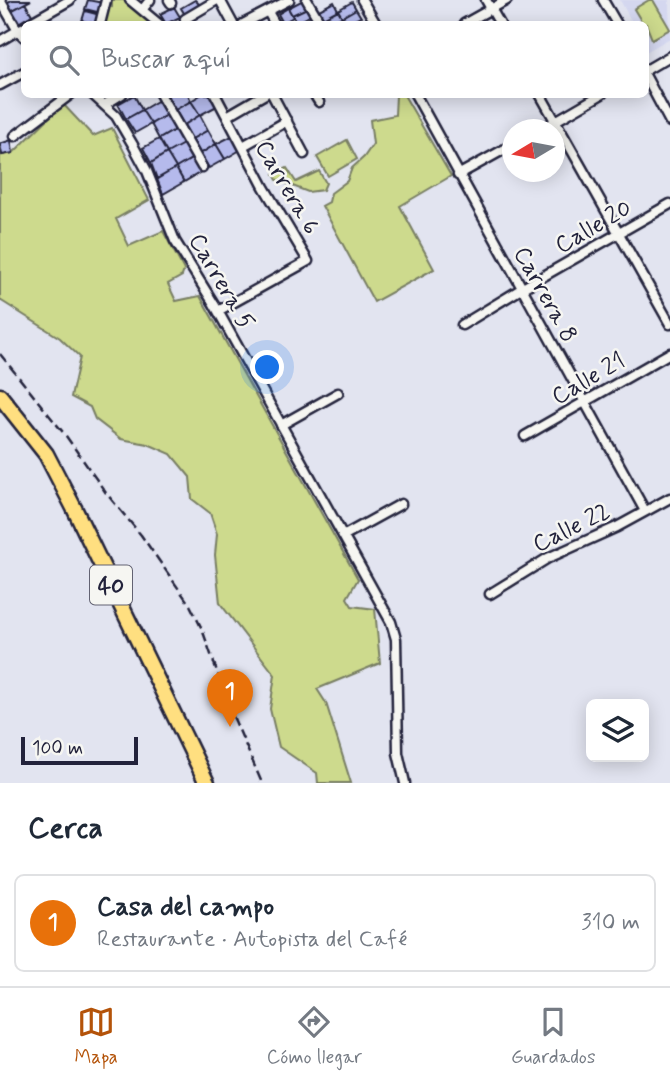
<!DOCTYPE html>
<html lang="es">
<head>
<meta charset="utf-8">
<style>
	:root { --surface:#fff; --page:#f6f6f7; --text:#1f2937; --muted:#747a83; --line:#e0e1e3; --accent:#b45309 }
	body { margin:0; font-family:Mynerve,sans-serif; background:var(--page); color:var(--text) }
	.controls { position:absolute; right:21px; bottom:21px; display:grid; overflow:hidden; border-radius:10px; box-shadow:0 4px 18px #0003 }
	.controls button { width:63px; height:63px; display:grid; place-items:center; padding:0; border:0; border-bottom:2px solid var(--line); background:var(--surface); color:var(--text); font:35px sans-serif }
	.compass { position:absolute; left:502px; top:119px; width:63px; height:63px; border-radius:50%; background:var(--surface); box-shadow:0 4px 18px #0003; rotate:260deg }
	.scale { position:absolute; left:21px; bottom:18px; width:117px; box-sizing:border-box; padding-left:7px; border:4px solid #22223b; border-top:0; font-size:19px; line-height:24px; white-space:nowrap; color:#22223b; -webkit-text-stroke:5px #f6f6f2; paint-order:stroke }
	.you { position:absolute; left:268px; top:368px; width:24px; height:24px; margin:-18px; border:5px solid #fff; border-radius:50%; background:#1a73e8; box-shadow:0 0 0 10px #1a73e833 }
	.badge { display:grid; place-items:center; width:46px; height:46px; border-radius:50%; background:var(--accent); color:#fff; font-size:23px; font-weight:700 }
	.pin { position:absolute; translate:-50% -58px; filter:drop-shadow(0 2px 4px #0008) }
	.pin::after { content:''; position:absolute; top:37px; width:24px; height:21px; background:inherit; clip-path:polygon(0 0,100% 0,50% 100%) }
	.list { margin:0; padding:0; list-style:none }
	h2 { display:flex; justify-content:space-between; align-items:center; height:91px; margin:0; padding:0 28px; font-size:30px }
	h2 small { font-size:23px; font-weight:400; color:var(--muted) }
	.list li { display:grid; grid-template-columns:46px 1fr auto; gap:21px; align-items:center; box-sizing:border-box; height:98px; margin:0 14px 14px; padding:0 14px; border:2px solid var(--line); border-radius:10px }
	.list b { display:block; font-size:26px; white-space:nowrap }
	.list p { margin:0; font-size:23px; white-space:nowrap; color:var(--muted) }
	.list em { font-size:23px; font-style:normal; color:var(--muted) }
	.icon { flex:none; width:38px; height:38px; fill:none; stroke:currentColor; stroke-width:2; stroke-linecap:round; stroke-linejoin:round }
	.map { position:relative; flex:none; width:670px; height:783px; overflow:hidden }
	.search { position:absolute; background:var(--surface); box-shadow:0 4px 18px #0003; left:21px; right:21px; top:21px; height:77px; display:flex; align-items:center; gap:18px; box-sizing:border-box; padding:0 24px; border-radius:10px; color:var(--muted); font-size:26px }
	.sheet { height:203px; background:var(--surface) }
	nav { display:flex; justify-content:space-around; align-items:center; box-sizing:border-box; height:98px; border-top:2px solid var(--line); background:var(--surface); font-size:19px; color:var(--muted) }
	nav a { display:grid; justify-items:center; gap:4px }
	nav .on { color:var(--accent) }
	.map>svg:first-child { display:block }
	.built { fill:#d4d7ef }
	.green { fill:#cdda8d; stroke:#787e64; stroke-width:2 }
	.building { fill:#b5baec; stroke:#22223b; stroke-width:2 }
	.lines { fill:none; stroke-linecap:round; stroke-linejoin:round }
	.street-casing { stroke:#22223b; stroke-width:13 }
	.highway-casing { stroke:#22223b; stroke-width:19 }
	.street { stroke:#f6f6f2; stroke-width:8 }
	.highway { stroke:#ffdf80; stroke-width:14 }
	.rail { stroke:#22223b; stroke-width:2.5; stroke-dasharray:10 5; stroke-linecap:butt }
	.labels { text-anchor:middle; stroke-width:5; stroke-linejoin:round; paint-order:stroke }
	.shield { fill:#f6f6f2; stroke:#626272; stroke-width:2 }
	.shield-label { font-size:23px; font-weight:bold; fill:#22223b }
	.street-label { font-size:24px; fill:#22223b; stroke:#f6f6f2 }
</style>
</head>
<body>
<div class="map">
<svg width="670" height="783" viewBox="0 0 670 783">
	<rect width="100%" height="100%" fill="#e2e4f0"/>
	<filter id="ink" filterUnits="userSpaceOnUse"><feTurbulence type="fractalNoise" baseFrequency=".0143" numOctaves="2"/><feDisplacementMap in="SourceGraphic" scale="14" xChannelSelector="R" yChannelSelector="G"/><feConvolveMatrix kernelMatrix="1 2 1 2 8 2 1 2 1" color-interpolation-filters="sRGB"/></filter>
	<g filter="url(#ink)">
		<path class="built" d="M 620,0 L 669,0 L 670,38 L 646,52 L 646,24 L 633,24 Z"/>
		<path class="green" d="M 112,0 L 124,0 L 153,24 L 104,24 L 102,23 L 107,6 L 112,7 Z
			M 649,0 L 653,0 L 670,29 L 652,39 L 646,24 L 643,24 L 634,9 Z
			M 396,95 L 404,95 L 451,176 L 400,206 L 434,269 L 374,302 L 322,206 L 329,202 L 331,193 L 347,181 L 352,168 L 364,157 L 373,144 L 370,120 L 395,115 Z
			M 63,104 L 93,136 L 112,128 L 149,200 L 116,219 L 129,246 L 163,231 L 184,270 L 182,276 L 168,284 L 176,301 L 200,296 L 358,579 L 347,598 L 352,606 L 375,609 L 380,663 L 317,689 L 326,703 L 351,783 L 318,783 L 317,773 L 279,747 L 270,709 L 275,675 L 220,603 L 215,555 L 217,534 L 210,513 L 192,499 L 190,477 L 171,454 L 148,444 L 121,439 L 95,419 L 90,407 L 71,397 L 80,357 L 60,338 L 0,300 L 0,144 L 3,155 L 13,153 Z
			M 347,140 L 357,159 L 328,176 L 317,157 Z
			M 287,168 L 296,182 L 319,171 L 326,183 L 323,190 L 308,192 L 277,180 L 274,174 Z"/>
		<path class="building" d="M 12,0 L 31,0 L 11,11 L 6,3 Z
			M 88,0 L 103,3 L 101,13 L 85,9 Z
			M 195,0 L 201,6 L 185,15 L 181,8 Z
			M 303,0 L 307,8 L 292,15 L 288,8 Z
			M 334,2 L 338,10 L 323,18 L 319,10 Z
			M 352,2 L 356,9 L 342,17 L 338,10 Z
			M 25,3 L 32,15 L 18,23 L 11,11 Z
			M 174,7 L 180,17 L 166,24 L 160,14 Z
			M 288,8 L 293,17 L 283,23 L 278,14 Z
			M 307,8 L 311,15 L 297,23 L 292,15 Z
			M 356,9 L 361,17 L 346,24 L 342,17 Z
			M 338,10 L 342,17 L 327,24 L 323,18 Z
			M 85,11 L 100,15 L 97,24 L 82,21 Z
			M 169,94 L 188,94 L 191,101 L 175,110 L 167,96 Z
			M 202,94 L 210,94 L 217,106 L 200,115 L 191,101 Z
			M 134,95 L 142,110 L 126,119 L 118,104 Z
			M 159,100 L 168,114 L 151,124 L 142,110 Z
			M 191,101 L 200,115 L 184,125 L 175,110 Z
			M 142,110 L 151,124 L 135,133 L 126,119 Z
			M 168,114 L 176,129 L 159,139 L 151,124 Z
			M 200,115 L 208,130 L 192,139 L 184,125 Z
			M 176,129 L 185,143 L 167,153 L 159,139 Z
			M 208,130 L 216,144 L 200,154 L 192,139 Z
			M 234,135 L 242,149 L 225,159 L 216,144 Z
			M 159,139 L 167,153 L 151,163 L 143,148 Z
			M 11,140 L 13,153 L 2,155 L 0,144 Z
			M 185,143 L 193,158 L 176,168 L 167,153 Z
			M 216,144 L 225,159 L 209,168 L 200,154 Z
			M 167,153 L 176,168 L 157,179 L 151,163 Z
			M 193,158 L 201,172 L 184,182 L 176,168 Z
			M 176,168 L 184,182 L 163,194 L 157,179 Z"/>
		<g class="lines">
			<g class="street-casing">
				<path id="street" d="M 0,0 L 18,31 L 24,37
					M 130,0 L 159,24
					M 169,0 L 171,3
					M 220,0 L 233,24
					M 307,0 L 321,24
					M 362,0 L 376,24
					M 486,0 L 500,24
					M 603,0 L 617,24
					M 142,10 L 150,0
					M 268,12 L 275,24
					M 185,19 L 217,0
					M 28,24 L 70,0
					M 100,24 L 106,0
					M 243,24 L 289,0
					M 464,24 L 507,0
					M 0,41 L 22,28
					M 646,70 L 670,56
					M 646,77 L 670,122
					M 0,85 L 24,72
					M 92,94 L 116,116 L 133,145 L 147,171 L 175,241 L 214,304 L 391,622 L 396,639 L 398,753 L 405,783
					M 160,94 L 202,167
					M 215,94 L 264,187 L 308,261 L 218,311
					M 272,94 L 304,154
					M 314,94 L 319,102
					M 415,94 L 645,511
					M 540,94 L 670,324
					M 104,105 L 122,94
					M 227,116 L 265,94
					M 540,130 L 602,94
					M 15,136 L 71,94
					M 243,146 L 287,121
					M 458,175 L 512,145
					M 462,325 L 521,289 L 670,204
					M 281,425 L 338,393
					M 525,436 L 670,353
					M 343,536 L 401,504
					M 490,594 L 548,558 L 617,527 L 670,498"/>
			</g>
			<g class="highway-casing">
				<path id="highway" d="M 0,396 L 46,454 L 74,508 L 207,783"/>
			</g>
			<use href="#street" class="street"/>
			<use href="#highway" class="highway"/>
			<path class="rail" d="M 0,354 L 66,436 L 106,493 L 141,535 L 190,605 L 202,629 L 232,714 L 262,783"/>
		</g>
	</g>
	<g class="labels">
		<rect class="shield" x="90" y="565.5" width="42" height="39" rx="5"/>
		<g class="shield-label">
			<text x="111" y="593">40</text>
		</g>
		<g class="street-label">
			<text transform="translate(288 187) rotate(60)" y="8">Carrera 6</text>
			<text transform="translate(593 226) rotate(-30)" y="8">Calle 20</text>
			<text transform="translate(222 281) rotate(60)" y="8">Carrera 5</text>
			<text transform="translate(546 294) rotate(61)" y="8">Carrera 8</text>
			<text transform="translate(588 378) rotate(-30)" y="8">Calle 21</text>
			<text transform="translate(571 527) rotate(-26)" y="8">Calle 22</text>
		</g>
	</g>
</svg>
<div class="controls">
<button><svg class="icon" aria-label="layers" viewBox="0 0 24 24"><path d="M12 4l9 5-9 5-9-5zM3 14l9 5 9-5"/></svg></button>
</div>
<svg class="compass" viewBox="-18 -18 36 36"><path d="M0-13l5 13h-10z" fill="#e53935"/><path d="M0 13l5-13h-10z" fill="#747a83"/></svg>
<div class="scale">100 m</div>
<div class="you"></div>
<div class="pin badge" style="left:230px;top:727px;background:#e8710a">1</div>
<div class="search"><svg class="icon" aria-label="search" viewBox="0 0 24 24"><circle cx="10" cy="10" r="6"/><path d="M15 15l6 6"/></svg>Buscar aquí</div>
</div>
<section class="sheet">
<h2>Cerca<small></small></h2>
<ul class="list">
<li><span class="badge" style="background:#e8710a">1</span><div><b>Casa del campo</b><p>Restaurante · Autopista del Café</p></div><em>310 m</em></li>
</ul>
</section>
<nav>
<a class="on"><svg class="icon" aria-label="map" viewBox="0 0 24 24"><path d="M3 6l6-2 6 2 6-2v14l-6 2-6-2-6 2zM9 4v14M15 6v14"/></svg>Mapa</a>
<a><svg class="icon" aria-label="directions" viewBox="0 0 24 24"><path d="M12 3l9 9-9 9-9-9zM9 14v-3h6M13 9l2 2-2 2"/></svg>Cómo llegar</a>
<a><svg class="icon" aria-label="saved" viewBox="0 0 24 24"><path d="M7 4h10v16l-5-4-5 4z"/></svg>Guardados</a>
</nav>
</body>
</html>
